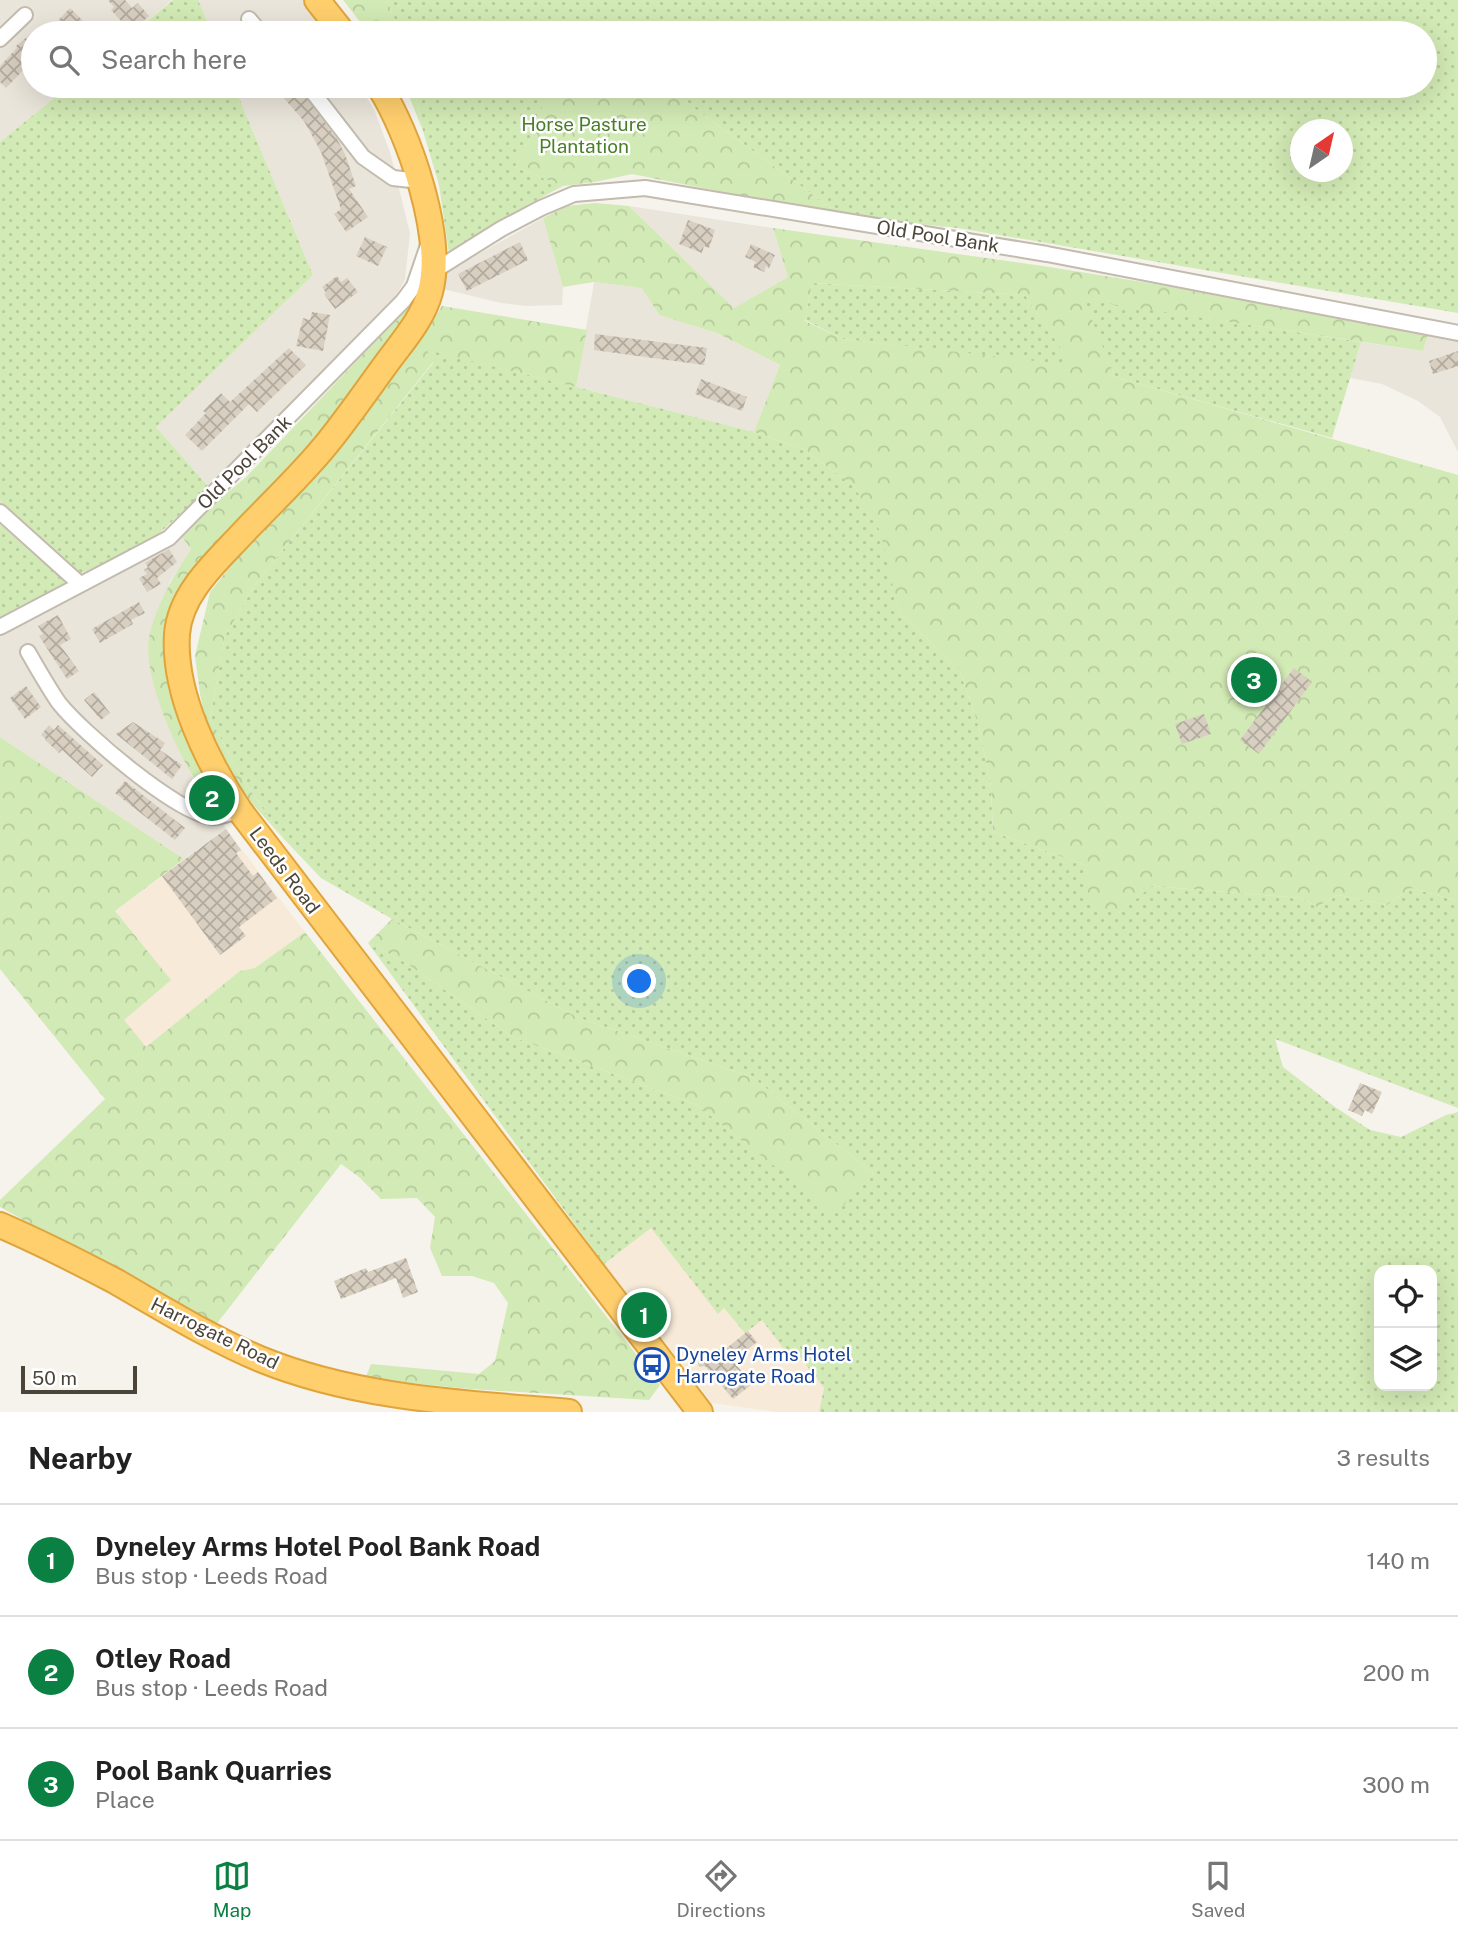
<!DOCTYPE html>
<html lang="en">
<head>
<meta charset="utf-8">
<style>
	:root { --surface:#fff; --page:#f2f2f2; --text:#222; --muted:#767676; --line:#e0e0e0; --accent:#0b8043 }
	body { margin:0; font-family:"Public Sans",sans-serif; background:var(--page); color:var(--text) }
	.controls { position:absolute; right:21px; bottom:21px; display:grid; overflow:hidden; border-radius:14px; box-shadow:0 7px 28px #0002 }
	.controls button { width:63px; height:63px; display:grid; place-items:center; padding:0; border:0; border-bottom:2px solid var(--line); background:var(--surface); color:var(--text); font:35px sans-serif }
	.compass { position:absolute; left:1290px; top:119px; width:63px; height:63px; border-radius:50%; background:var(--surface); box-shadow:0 7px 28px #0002; rotate:34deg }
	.scale { position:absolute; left:21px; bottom:18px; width:116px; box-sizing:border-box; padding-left:7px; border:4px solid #4b4439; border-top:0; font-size:19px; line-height:24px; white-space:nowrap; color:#4b4439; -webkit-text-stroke:5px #fff; paint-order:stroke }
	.you { position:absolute; left:640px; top:982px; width:24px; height:24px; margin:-18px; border:5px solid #fff; border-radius:50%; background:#1a73e8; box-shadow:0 0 0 10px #1a73e833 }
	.badge { display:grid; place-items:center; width:46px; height:46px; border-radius:50%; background:var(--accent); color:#fff; font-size:23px; font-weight:700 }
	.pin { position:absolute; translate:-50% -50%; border:4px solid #fff; box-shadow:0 2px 7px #0006 }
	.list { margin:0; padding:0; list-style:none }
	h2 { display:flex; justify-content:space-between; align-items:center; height:91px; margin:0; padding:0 28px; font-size:30px }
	h2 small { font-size:23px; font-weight:400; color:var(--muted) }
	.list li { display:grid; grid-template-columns:46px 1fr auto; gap:21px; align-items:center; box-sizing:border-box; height:112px; padding:0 28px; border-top:2px solid var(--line) }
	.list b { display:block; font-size:26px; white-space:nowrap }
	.list p { margin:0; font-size:23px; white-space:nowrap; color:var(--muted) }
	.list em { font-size:23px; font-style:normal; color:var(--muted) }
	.icon { flex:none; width:38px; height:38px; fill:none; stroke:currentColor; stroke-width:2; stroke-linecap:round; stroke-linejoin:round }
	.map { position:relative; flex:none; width:1458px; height:1412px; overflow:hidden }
	.search { position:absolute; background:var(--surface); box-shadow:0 7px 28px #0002; left:21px; right:21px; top:21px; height:77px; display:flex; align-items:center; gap:18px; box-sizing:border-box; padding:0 24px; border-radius:38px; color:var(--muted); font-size:26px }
	.sheet { height:427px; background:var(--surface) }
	nav { display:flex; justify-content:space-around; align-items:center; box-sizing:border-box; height:98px; border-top:2px solid var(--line); background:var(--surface); font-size:19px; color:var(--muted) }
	nav a { display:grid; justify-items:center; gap:4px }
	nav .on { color:var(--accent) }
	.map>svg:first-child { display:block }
	.residential { fill:#eae5da }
	.commercial { fill:#f7ead8 }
	.green { fill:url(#green-dots); fill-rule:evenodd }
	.forest { fill:url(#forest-crowns); fill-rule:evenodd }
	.building { fill:url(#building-cross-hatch) }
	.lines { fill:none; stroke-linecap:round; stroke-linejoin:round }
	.street-casing { stroke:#c2bbae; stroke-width:18 }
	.highway-casing { stroke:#e0a43c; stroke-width:28 }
	.street { stroke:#fff; stroke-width:14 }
	.highway { stroke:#ffcf6e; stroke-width:24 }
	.labels { text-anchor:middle; stroke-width:5; stroke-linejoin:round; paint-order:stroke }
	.park-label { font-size:19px; fill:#4a7f2a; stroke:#fff }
	.street-label { font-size:19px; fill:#4b4439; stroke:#fff }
	.transit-label { font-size:19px; fill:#164399; stroke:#fff; text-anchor:start }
</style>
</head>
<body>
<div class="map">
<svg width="1458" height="1412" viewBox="0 0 1458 1412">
	<defs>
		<pattern id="green-dots" width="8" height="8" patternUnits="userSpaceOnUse" patternTransform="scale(1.75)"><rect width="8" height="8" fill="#d2eab5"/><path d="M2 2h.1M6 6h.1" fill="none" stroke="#b6ca9c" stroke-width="1.8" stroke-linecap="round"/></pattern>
		<pattern id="forest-crowns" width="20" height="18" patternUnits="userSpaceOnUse" patternTransform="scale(1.75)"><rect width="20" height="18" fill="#d2eab5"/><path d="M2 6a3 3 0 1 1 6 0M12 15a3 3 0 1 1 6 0" fill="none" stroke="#b6ca9c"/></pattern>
		<pattern id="building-cross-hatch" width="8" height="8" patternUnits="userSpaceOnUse" patternTransform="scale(1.75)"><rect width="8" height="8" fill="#d8cfc1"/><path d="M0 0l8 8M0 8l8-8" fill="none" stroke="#b1aa9e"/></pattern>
	</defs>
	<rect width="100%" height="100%" fill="#f6f3ec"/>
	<path class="residential" d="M 0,0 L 172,0 L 133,33 L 33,33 L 33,86 L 69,86 L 0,142 Z
		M 198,0 L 302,0 L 326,33 L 212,33 Z
		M 234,86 L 360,86 L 375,112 L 390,152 L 410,233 L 405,280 L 394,299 L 209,487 L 156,427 L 313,275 Z
		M 629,206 L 773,228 L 788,277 L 734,308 Z
		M 543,218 L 563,287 L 562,305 L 526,306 L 501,303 L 443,289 L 443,274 Z
		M 594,282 L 642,288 L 659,315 L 717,333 L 780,365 L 754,432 L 576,387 Z
		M 1430,328 L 1458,333 L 1458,452 L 1440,417 L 1418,401 L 1382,384 L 1350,378 L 1361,342 L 1423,351 Z
		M 181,536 L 191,549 L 170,582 L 149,638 L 151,672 L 192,776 L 226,829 L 184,859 L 0,737 L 0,634 Z"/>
	<path class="commercial" d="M 226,829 L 305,932 L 255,968 L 240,971 L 146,1047 L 123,1021 L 115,911 Z
		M 651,1228 L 718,1313 L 724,1308 L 762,1320 L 790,1356 L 796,1352 L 824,1388 L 819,1412 L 777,1412 L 712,1403 L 604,1264 Z"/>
	<path class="green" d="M 173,0 L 198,0 L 212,33 L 133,33 Z
		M 387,0 L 1458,0 L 1458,313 L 958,228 L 842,216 L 664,86 L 1425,86 L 1425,33 L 400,33 ZM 1300,130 L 1342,130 L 1342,172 L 1300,172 Z
		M 69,86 L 234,86 L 313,275 L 156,427 L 209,487 L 150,542 L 76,576 L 0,502 L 0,142 Z
		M 414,86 L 559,86 L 515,167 L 563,186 C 525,206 486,227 453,255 L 449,253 L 439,185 L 423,131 Z
		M 812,283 L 1025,295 L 1073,366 L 843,339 L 805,320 Z
		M 1083,299 L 1361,342 L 1332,438 L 1115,377 Z
		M 426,349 L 754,432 L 804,450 L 854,486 L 882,532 L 899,613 L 959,669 L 979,727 L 991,787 L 993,832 L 1088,866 L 1119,913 L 1151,886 L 1301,898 L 1317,907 L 1337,895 L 1387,905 L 1411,888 L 1458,901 L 1458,1108 L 1275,1039 L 1283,1067 L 1335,1107 L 1370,1130 L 1401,1137 L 1446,1115 L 1458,1112 L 1458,1412 L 819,1412 L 824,1388 L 796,1352 L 790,1357 L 762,1320 L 745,1333 L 724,1308 L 718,1314 L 651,1228 L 604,1264 L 368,943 L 403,961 L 513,1037 L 697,1105 L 835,1213 L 874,1174 L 752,1077 L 579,1018 L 392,919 L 321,878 L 283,838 L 242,778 L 210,718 L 225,636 L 254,586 L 433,363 ZM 1379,1270 L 1432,1270 L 1432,1386 L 1379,1386 Z
		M 0,524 L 62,578 L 65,583 L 0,617 Z"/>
	<path class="forest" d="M 343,0 L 387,0 L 400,33 L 369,33 Z
		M 405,86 L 414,86 L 423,131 Z
		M 558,86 L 664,86 L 842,216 L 632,174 L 595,182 L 563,186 L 515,167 L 531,137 L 546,97 Z
		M 595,203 L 629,206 L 734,308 L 788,277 L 773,228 L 1043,266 L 1430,328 L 1423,351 L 1084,300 L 1115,377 L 1458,475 L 1458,901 L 1411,888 L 1387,905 L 1337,895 L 1317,907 L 1301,898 L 1152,886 L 1119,913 L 1083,903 L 1088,866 L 993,832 L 991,787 L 979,727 L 959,669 L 899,613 L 880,531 L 854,486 L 804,450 L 754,432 L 780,365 L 717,333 L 659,315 L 642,288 L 594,282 L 563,287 L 543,218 L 567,206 ZM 812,283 L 1025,295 L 1072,365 L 843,339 L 805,321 Z
		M 442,306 L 587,330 L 576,387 L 427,350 L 433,362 L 254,586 L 225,636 L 210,718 L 242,778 L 283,838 L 241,791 L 208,731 L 200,694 L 195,656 L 210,592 L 250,542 L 405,362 Z
		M 408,307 L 413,312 L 167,642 L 213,781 L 200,788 C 178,754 142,677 149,637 C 156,605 174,575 191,549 L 181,536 L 193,522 L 247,476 Z
		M 0,737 L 184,859 L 115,911 L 171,980 L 124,1020 L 146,1047 L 240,971 L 255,968 L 305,932 L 660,1385 L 649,1400 L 471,1389 L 365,1379 L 371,1364 L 479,1374 L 495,1361 L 508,1303 L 494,1283 L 472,1276 L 442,1276 L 430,1248 L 435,1217 L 417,1198 L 381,1199 L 359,1177 L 341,1164 L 215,1326 L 0,1207 L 0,1200 L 105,1099 L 0,969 Z
		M 392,919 L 579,1018 L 752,1077 L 874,1174 L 835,1214 L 697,1105 L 513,1037 L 403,961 L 368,943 Z"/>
	<path class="building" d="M 108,0 L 125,0 L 132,8 L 138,3 L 149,16 L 131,32 L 111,10 L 114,7 Z
		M 70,8 L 88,26 L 81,33 L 46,33 Z
		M 33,32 L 33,60 L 6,88 L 0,82 L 0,66 L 17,48 L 16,46 Z
		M 273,86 L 298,86 L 337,139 L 345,154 L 356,186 L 349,189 L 368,217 L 346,232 L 334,214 L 341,209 L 321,152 L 304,121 Z
		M 688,220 L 715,230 L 709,248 L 704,246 L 702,253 L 679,244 Z
		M 365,237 L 387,247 L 378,266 L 356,256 Z
		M 520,242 L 528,260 L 467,291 L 458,274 Z
		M 751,244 L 775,255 L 769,268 L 766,266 L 764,272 L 753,267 L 756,262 L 745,257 Z
		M 337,276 L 341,282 L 347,278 L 358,292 L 335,309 L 324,294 L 326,293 L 322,287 Z
		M 312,312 L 330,315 L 323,351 L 296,346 L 303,318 L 310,320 Z
		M 595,334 L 707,348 L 704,365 L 594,350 Z
		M 289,348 L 306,365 L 257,412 L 249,404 L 202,451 L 185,435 L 206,413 L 203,411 L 221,393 L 230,402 Z
		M 1458,351 L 1458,366 L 1433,374 L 1429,361 Z
		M 701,379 L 747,397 L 742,411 L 695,394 Z
		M 169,549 L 177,562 L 157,578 L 161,584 L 147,592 L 139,578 L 147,574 L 144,570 L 148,567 L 145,563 Z
		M 139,602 L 145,613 L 131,620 L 133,624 L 100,643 L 92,629 Z
		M 58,615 L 71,639 L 60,645 L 79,671 L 67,679 L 39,636 L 43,634 L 38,626 Z
		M 1294,668 L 1312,682 L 1259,754 L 1240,740 Z
		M 26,686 L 41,707 L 25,719 L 10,698 Z
		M 94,692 L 110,713 L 101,720 L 84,700 Z
		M 1204,714 L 1211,734 L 1182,744 L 1175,724 Z
		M 133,722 L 165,743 L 160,750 L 182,765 L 172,779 L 116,734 Z
		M 49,725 L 54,730 L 58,725 L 103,765 L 92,777 L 62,750 L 59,753 L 45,740 L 46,739 L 41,735 Z
		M 125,781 L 185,828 L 175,840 L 115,793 Z
		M 226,829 L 241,850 L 236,853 L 253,876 L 258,872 L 277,898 L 239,927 L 246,936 L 220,955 L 162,876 Z
		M 1360,1083 L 1382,1092 L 1372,1114 L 1365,1110 L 1362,1116 L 1348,1110 Z
		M 406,1258 L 418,1292 L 403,1298 L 396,1278 L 341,1299 L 334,1281 L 366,1268 L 368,1272 Z
		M 748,1331 L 757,1342 L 733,1361 L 752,1384 L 733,1399 L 705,1366 L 699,1367 L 696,1356 L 728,1347 Z"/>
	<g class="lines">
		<g class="street-casing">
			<path id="street" d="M 249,19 L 261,33
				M 0,39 L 25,15
				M 308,86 L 363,157 L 393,178 L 420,181
				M 434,271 L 501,229 L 541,208 L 574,194 L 645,188 L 1047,254 L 1458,333
				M 0,512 L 80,584
				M 0,627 L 169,538 L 403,301 L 414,286 L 427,248
				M 28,652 C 38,669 48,687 59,703 C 81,731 179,816 214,817 C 222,817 232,812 240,811"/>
		</g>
		<g class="highway-casing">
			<path id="highway" d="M 317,0 L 343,33
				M 379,86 C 409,133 445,237 430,292 C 423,319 402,342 386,364 C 367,390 349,416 329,441 C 303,474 271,503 242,534 C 217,561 180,593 177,634 C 173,693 208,763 240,811 L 700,1412
				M 0,1225 C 39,1242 77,1261 115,1281 C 162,1308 210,1338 260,1359 C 358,1399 465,1403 569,1412"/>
		</g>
		<use href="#street" class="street"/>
		<use href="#highway" class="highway"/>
	</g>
	<defs>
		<g id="bus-ring" transform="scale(1.75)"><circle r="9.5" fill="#fff" stroke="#1a4fb4" stroke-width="1.5"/><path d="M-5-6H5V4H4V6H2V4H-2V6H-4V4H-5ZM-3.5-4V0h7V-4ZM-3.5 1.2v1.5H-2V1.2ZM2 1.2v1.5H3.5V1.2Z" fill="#1a4fb4"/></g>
	</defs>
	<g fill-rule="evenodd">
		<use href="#bus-ring" x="652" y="1365"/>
	</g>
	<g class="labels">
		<g class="park-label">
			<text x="584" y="131">Horse Pasture<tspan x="584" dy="22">Plantation</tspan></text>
		</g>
		<g class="street-label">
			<text transform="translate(938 236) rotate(9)" y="7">Old Pool Bank</text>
			<text transform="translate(244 462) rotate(-45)" y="7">Old Pool Bank</text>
			<text transform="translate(285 870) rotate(53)" y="7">Leeds Road</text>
			<text transform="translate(215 1333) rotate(26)" y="7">Harrogate Road</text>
		</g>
		<g class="transit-label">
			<text x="676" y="1361">Dyneley Arms Hotel<tspan x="676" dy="22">Harrogate Road</tspan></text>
		</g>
	</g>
</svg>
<div class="controls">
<button><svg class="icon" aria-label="locate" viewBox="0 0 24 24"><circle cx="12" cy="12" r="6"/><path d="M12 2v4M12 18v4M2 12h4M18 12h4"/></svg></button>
<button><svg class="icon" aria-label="layers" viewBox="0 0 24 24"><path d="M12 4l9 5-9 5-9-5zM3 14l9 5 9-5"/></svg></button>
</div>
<svg class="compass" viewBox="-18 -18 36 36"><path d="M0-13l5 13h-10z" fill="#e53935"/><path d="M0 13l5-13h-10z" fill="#767676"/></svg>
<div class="scale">50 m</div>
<div class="you"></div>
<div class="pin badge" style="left:644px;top:1315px">1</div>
<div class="pin badge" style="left:212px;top:798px">2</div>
<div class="pin badge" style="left:1254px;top:680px">3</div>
<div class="search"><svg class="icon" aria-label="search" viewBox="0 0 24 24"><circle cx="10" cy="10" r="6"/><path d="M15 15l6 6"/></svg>Search here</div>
</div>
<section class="sheet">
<h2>Nearby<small>3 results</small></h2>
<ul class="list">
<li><span class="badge">1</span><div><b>Dyneley Arms Hotel Pool Bank Road</b><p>Bus stop · Leeds Road</p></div><em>140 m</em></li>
<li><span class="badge">2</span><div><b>Otley Road</b><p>Bus stop · Leeds Road</p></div><em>200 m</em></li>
<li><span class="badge">3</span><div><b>Pool Bank Quarries</b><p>Place</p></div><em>300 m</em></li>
</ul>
</section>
<nav>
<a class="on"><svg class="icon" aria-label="map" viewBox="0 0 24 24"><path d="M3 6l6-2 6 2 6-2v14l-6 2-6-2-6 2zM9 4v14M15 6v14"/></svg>Map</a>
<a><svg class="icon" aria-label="directions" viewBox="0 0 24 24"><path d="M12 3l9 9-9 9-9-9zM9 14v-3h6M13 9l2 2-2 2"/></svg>Directions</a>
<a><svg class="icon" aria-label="saved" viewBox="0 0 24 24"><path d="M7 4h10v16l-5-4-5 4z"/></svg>Saved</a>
</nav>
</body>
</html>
